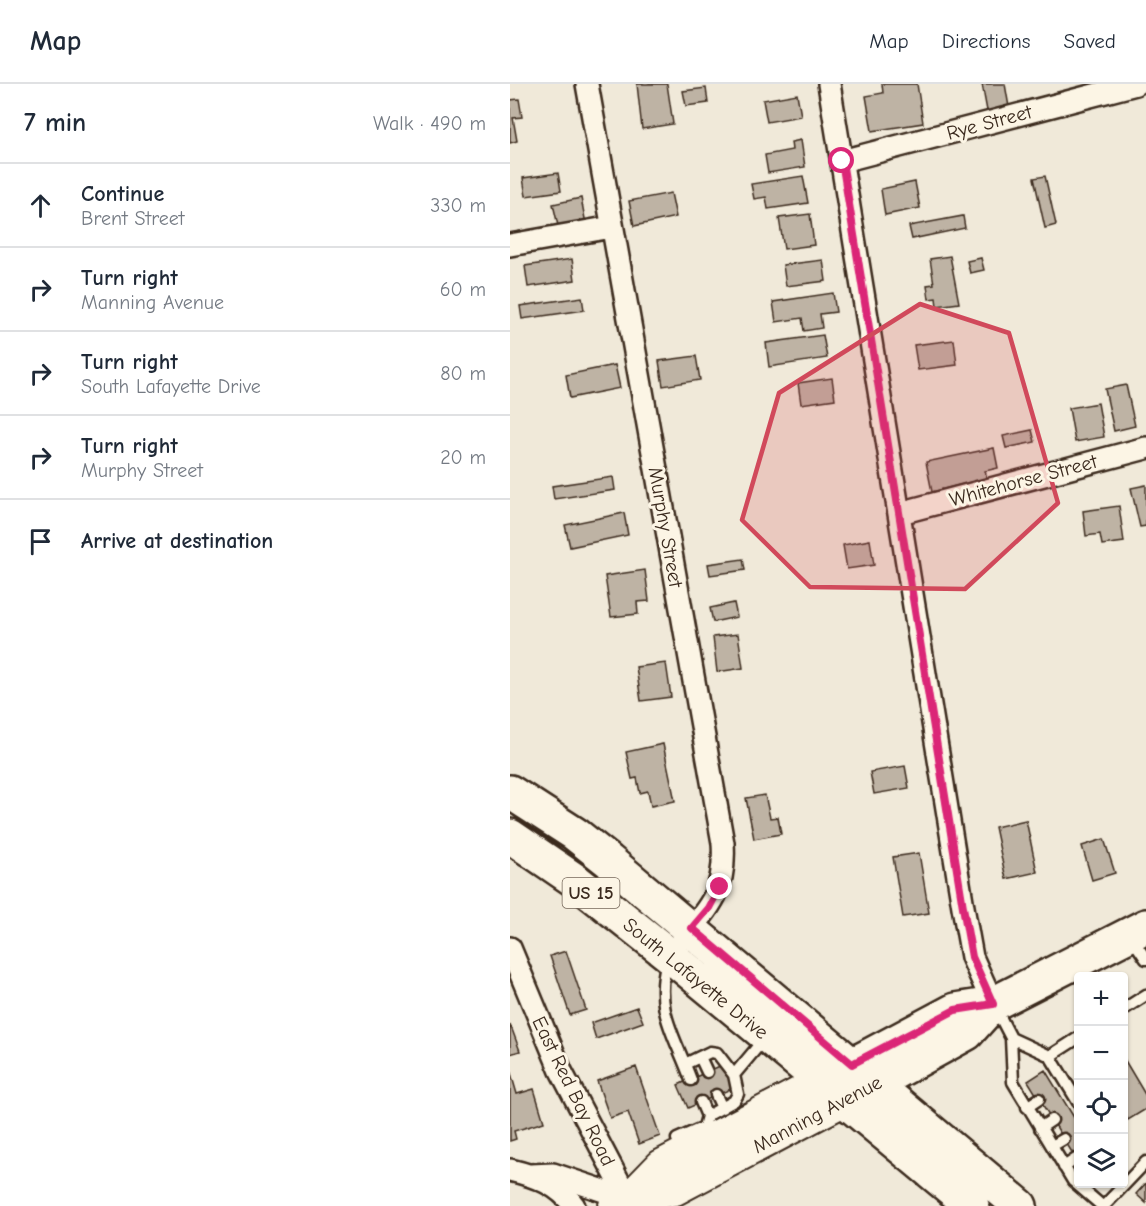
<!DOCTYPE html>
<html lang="en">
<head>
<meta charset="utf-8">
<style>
	:root { --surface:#fff; --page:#f2f2f3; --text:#1f2937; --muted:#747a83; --line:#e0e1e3 }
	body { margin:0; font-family:"Comic Neue",sans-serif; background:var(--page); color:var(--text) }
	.controls { position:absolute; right:18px; bottom:18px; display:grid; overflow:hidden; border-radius:6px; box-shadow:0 2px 4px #0004 }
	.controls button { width:54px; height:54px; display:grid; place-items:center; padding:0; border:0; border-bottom:2px solid var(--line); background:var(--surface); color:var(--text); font:30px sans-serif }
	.stop { position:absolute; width:18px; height:18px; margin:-14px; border:4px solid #db2777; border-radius:50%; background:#fff }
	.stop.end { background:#db2777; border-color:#fff; box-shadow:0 2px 6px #0008 }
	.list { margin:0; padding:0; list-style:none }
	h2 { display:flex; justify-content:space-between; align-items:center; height:78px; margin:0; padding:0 24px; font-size:26px }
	h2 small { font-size:20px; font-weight:400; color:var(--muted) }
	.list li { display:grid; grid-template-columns:39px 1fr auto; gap:18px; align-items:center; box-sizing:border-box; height:84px; padding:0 24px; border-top:2px solid var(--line) }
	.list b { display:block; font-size:22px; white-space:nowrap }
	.list p { margin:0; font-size:20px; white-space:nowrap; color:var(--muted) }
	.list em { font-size:20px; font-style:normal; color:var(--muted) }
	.icon { flex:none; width:33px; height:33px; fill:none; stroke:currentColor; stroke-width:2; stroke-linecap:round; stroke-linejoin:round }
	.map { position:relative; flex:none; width:636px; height:1122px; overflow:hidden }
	header { display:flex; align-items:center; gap:36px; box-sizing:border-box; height:84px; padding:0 30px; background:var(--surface); border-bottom:2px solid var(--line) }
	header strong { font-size:28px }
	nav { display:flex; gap:33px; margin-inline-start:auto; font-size:21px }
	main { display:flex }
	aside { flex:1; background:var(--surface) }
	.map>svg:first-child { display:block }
	.building { fill:#beb3a4; stroke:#3b2a1e; stroke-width:1.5 }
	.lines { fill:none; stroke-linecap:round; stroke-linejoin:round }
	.service-casing { stroke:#3b2a1e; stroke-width:15 }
	.minor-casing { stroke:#3b2a1e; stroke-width:26 }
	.secondary-casing { stroke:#3b2a1e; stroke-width:34 }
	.primary-casing { stroke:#3b2a1e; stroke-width:38 }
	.service { stroke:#fcf5e5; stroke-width:10 }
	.minor { stroke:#fcf5e5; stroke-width:21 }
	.secondary { stroke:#fcf5e5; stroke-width:30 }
	.primary { stroke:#fcf5e5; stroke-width:33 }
	.route { stroke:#db2777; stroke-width:8 }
	.marked { fill:#d1495b; fill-opacity:0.2; stroke:#d1495b; stroke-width:4.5; stroke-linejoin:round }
	.labels { text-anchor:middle; stroke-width:6; stroke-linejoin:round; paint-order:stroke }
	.shield { fill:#fcf5e5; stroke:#75675a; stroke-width:1.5 }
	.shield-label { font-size:18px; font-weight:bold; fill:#3b2a1e }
	.street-label { font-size:20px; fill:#3b2a1e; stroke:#fcf5e5 }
</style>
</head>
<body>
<header>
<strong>Map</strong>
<nav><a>Map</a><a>Directions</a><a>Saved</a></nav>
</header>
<main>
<aside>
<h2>7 min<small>Walk · 490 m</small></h2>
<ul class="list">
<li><svg class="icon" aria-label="ahead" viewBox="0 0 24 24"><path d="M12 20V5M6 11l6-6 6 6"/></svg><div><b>Continue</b><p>Brent Street</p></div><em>330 m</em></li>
<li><svg class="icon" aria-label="right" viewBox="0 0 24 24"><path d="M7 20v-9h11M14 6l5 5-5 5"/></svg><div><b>Turn right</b><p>Manning Avenue</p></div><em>60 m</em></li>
<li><svg class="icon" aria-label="right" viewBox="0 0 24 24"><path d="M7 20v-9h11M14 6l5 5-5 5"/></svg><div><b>Turn right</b><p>South Lafayette Drive</p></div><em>80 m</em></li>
<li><svg class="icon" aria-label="right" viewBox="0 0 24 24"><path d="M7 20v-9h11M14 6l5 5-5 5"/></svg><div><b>Turn right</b><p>Murphy Street</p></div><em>20 m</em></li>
<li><svg class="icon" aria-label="arrive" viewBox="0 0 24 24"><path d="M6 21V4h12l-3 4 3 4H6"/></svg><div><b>Arrive at destination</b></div></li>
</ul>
</aside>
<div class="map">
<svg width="636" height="1122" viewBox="0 0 636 1122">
	<rect width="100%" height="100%" fill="#f0e9d9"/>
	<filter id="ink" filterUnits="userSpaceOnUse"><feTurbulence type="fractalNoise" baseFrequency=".0167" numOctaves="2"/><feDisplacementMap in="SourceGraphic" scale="12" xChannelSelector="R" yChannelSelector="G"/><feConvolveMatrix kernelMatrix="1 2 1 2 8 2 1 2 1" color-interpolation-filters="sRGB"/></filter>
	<g filter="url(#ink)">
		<path class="building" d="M 127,0 L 157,0 L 163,40 L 132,45 Z
			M 372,0 L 407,0 L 413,39 L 362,47 L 356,12 L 373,9 Z
			M 472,0 L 495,0 L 499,23 L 477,27 Z
			M 196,4 L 198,19 L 176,22 L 173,7 Z
			M 287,10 L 291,32 L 257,38 L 253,16 Z
			M 9,15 L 12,33 L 3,34 L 7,57 L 0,59 L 0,16 Z
			M 291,56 L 295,83 L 258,89 L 255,71 L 282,66 L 281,58 Z
			M 48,89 L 51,107 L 16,112 L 13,94 Z
			M 293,92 L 298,119 L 258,125 L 256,113 L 244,115 L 241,100 Z
			M 535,92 L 546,141 L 535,144 L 524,94 Z
			M 405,98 L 410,124 L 375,131 L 371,105 Z
			M 161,109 L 166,133 L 124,142 L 119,117 Z
			M 71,114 L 76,140 L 49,146 L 43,120 Z
			M 300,130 L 304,161 L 274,165 L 269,134 Z
			M 453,132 L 455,144 L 402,155 L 399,142 Z
			M 440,172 L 449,219 L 427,222 L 426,214 L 419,215 L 417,201 L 424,200 L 420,175 Z
			M 471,174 L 474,186 L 460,189 L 457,177 Z
			M 62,175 L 65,196 L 18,203 L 15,182 Z
			M 313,176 L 316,197 L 276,202 L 273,181 Z
			M 323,209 L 326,228 L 310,230 L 312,244 L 294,247 L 292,234 L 266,238 L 263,218 Z
			M 72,213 L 74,226 L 12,235 L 10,222 Z
			M 313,251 L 317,274 L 259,283 L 256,259 Z
			M 444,256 L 447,281 L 408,286 L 404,261 Z
			M 186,272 L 190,296 L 153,302 L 149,277 Z
			M 105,281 L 110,304 L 60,314 L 56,291 Z
			M 322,294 L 325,315 L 291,320 L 288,299 Z
			M 616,301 L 625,342 L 604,347 L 595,305 Z
			M 588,319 L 594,353 L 565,358 L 559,324 Z
			M 522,346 L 525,358 L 496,364 L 493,352 Z
			M 484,364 L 488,384 L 475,387 L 477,394 L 422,408 L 416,378 Z
			M 103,393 L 105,406 L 44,415 L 42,402 Z
			M 636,401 L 636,442 L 630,443 L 621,404 Z
			M 609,422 L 614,458 L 592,461 L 590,450 L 576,452 L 573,427 Z
			M 114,429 L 118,451 L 60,463 L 55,441 Z
			M 360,456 L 364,481 L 337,485 L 333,461 Z
			M 233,475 L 235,486 L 200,491 L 198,480 Z
			M 135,486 L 139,517 L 127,518 L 128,530 L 101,533 L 95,492 Z
			M 224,519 L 227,533 L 203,538 L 200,524 Z
			M 228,550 L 233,584 L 207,588 L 203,553 Z
			M 156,579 L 161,613 L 131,617 L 126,583 Z
			M 153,660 L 165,717 L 141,722 L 138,707 L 130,709 L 127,694 L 122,695 L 116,668 Z
			M 395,682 L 399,704 L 364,710 L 360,688 Z
			M 255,711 L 260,734 L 268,733 L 271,750 L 244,755 L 236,714 Z
			M 516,736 L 527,788 L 496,795 L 485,743 Z
			M 594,755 L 605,789 L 582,796 L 572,762 Z
			M 409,769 L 419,829 L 393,833 L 383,773 Z
			M 56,867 L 76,926 L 60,931 L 40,872 Z
			M 127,923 L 133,938 L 86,955 L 81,939 Z
			M 0,940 L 10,967 L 0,970 Z
			M 614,975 L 636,1012 L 636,1025 L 618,1036 L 614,1028 Z
			M 212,981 L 223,1004 L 178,1024 L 168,1001 Z
			M 126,983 L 150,1052 L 129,1060 L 118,1028 L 100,1034 L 87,997 Z
			M 0,986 L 7,1010 L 24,1005 L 34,1038 L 4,1047 L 6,1055 L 0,1057 Z
			M 535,986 L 568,1040 L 568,1078 L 518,997 Z
			M 636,1099 L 636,1119 L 626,1110 Z"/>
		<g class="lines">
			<g class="service-casing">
				<path id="service" d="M 621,853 L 636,875
					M 157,876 C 144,927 164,949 181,996
					M 485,923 L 501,954 L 503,998 L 563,1097 L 592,1122
					M 614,925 L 636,911
					M 501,954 L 540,972 L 568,1018
					M 540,972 L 568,954
					M 190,973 L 197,988
					M 175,980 L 200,968 L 207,969 L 224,991 L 255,954
					M 206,1011 L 212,1024
					M 517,1023 L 529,1015
					M 197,1032 L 224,1017 L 228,1010 L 224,991
					M 530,1044 L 542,1036
					M 542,1062 L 554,1055
					M 172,1066 L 167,1055 L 194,1043 L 197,1032 L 191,1018
					M 554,1083 L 566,1075
					M 594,1122 L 636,1078"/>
			</g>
			<g class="minor-casing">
				<path id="minor" d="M 77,0 L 213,759 C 216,805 202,821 173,854
					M 319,0 L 453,823 L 462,873 L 483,920
					M 332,77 L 626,0
					M 0,161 L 102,143
					M 390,429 L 636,364
					M 0,864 L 51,987 L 118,1115
					M 0,1086 C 25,1092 49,1100 64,1122
					M 21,1091 L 43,1090 L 118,1115"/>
			</g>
			<g class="secondary-casing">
				<path id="secondary" d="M 118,1115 L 151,1081 L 311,997
					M 104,1122 L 118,1115 L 165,1106 L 335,1016"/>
			</g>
			<g class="primary-casing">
				<path id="primary" d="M 0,708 L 65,750 L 99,777 L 510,1122
					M 0,752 L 66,797 L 158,870 L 462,1122
					M 325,990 L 445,926 L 483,920 L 636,842
					M 348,1009 L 457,949 L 483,920"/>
			</g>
			<use href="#service" class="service"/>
			<use href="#minor" class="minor"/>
			<use href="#secondary" class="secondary"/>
			<use href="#primary" class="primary"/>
		</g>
	</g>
	<g class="lines" filter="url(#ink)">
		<path class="route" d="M 210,803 L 199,824 L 182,844 L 342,980 L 445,926 L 483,920 L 462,873 L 453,823 L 332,77"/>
	</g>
	<path class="marked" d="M 410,220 L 499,249 L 548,419 L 455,505 L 300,503 L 232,436 L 269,309 Z"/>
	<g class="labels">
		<rect class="shield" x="52.5" y="794" width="57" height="30" rx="4.5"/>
		<g class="shield-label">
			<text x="81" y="815">US 15</text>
		</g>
		<g class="street-label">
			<text transform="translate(479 38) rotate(-15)" y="7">Rye Street</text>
			<text transform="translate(513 396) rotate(-15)" y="7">Whitehorse Street</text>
			<text transform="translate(156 443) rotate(80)" y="7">Murphy Street</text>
			<text transform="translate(186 894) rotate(39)" y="7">South Lafayette Drive</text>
			<text transform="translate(64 1007) rotate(64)" y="7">East Red Bay Road</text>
			<text transform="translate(307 1030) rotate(-28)" y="7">Manning Avenue</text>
		</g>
	</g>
</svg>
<div class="controls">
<button>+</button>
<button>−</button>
<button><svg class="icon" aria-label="locate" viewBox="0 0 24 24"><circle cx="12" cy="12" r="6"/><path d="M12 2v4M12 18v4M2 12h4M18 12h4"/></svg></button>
<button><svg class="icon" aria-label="layers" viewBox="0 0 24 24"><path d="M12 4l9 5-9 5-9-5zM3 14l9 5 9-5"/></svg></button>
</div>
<div class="stop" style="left:332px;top:77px"></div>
<div class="stop end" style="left:210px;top:803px"></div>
</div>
</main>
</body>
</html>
